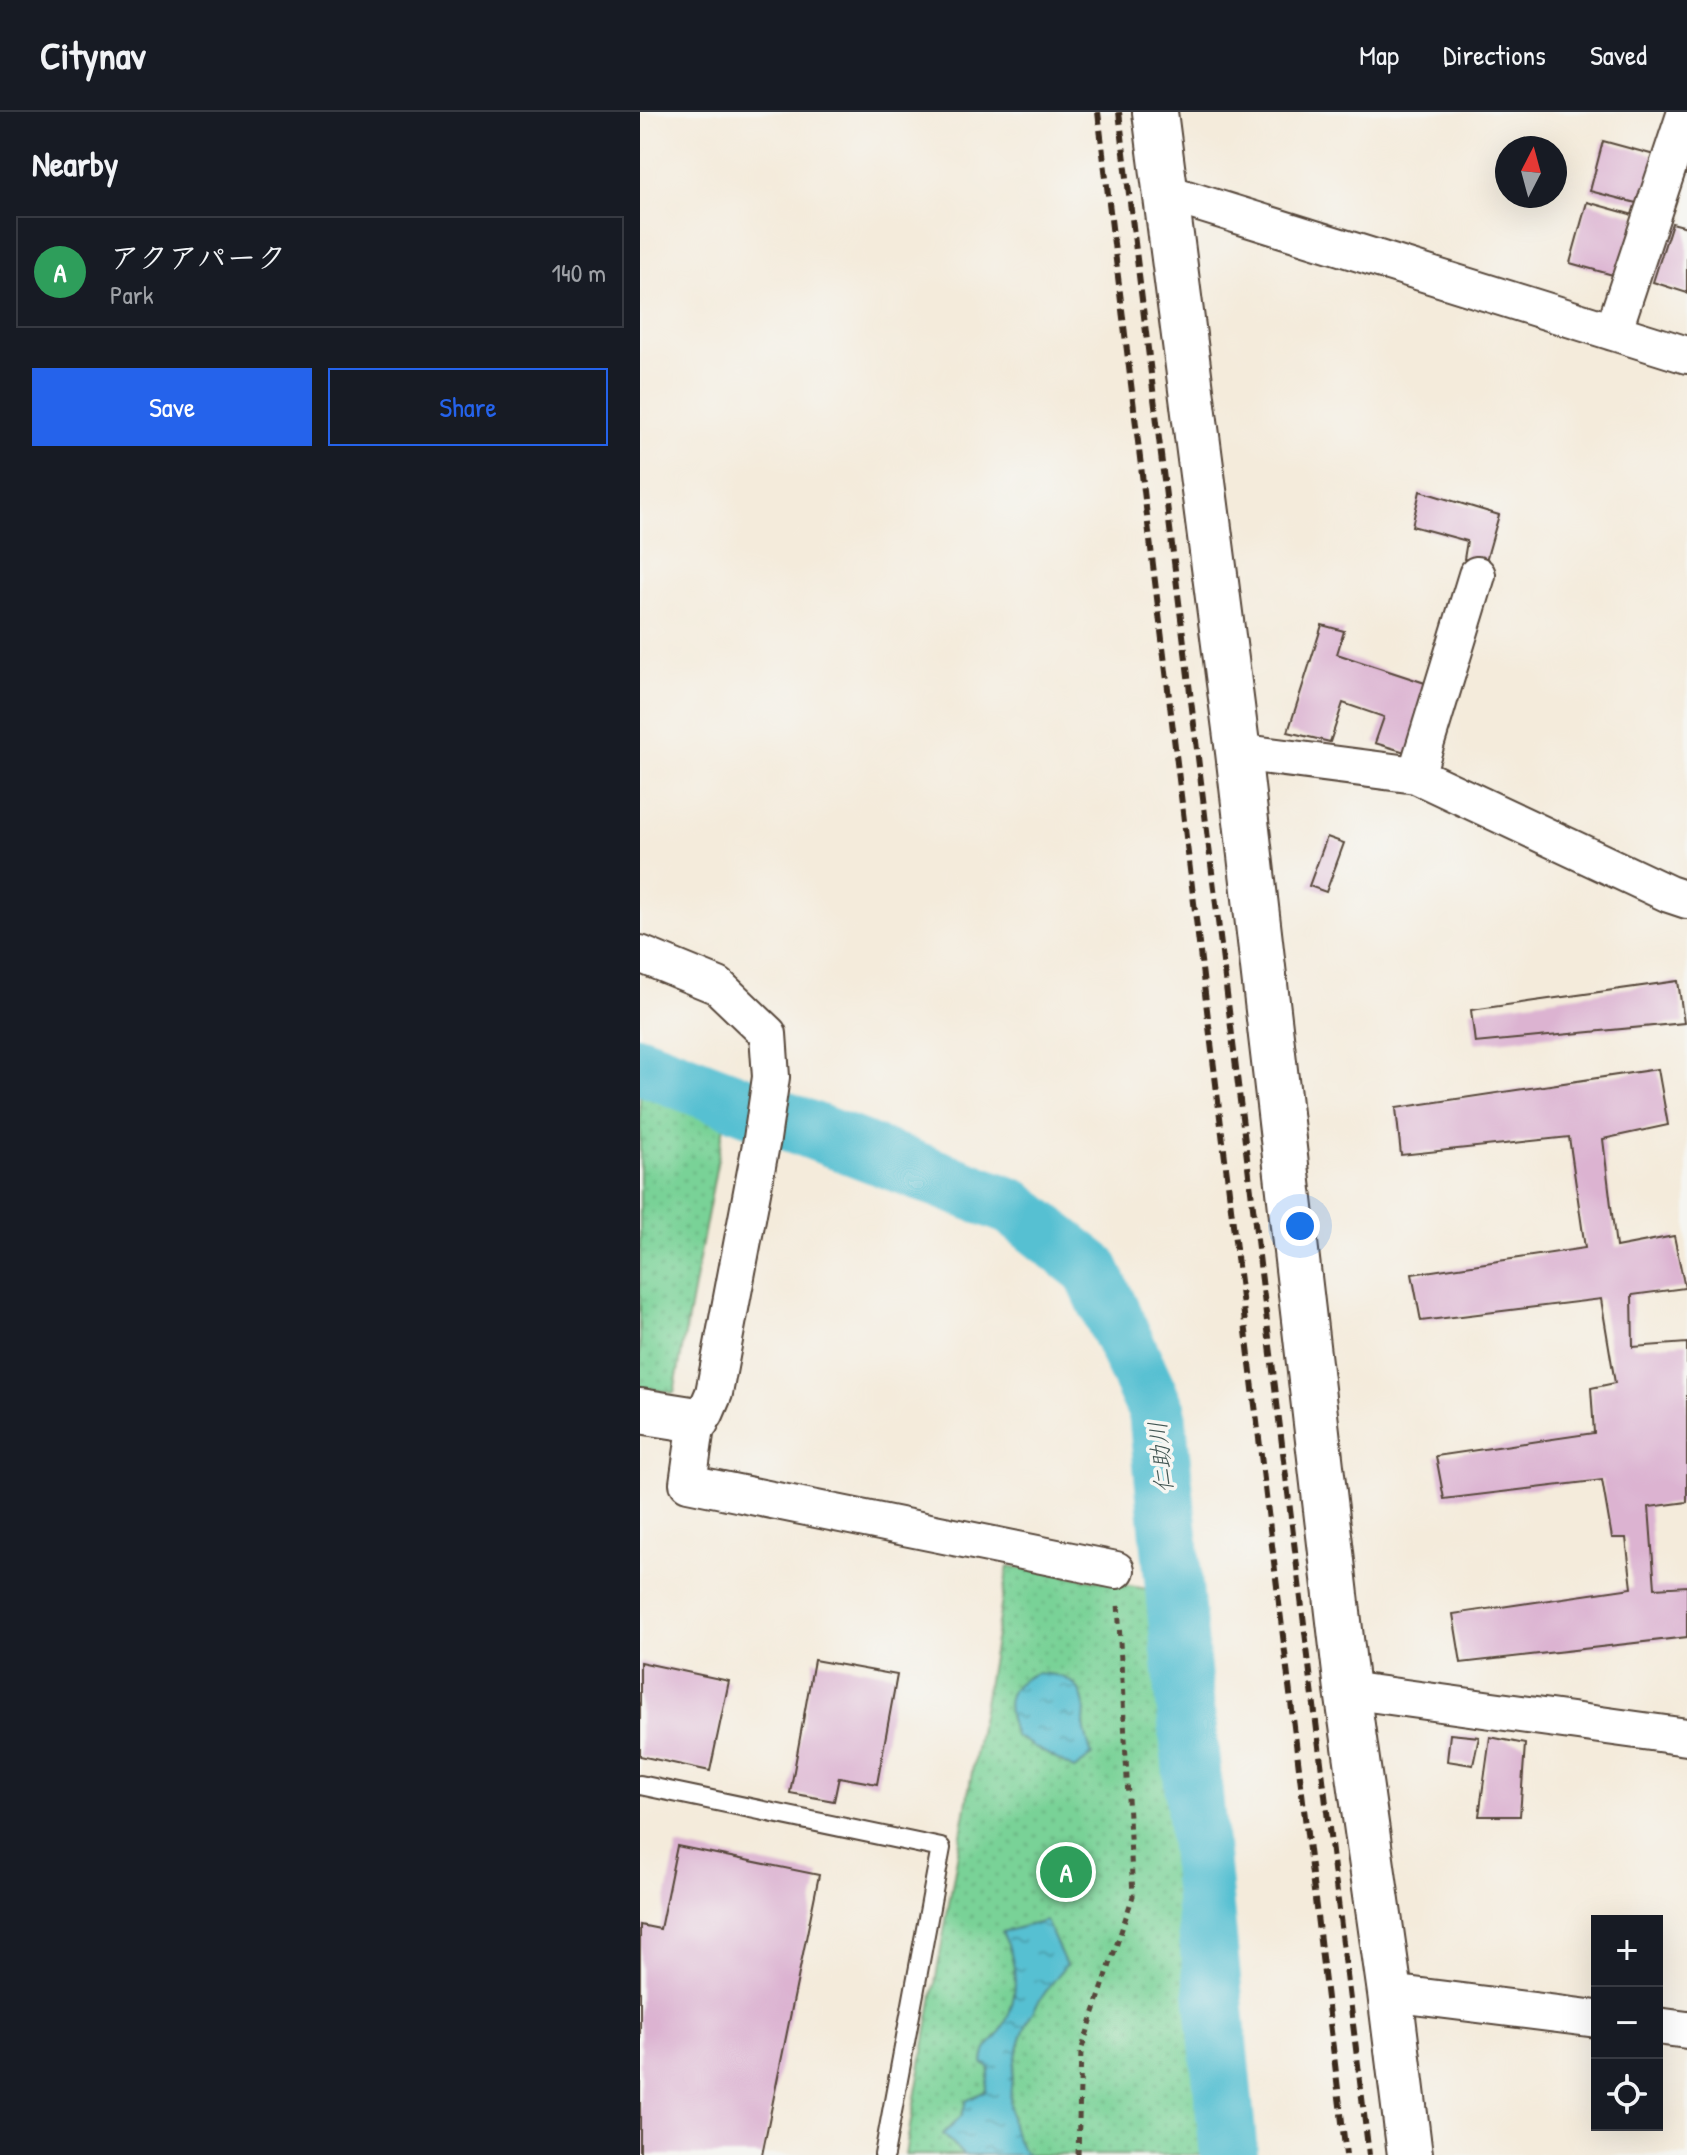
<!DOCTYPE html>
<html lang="en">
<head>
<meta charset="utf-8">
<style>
	:root { --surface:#171b24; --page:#242831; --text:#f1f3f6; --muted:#9ea1a6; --line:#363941; --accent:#2563eb }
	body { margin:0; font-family:"Patrick Hand","Klee One",sans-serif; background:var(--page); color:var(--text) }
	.controls { position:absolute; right:24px; bottom:24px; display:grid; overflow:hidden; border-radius:0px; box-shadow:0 8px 32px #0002 }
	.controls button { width:72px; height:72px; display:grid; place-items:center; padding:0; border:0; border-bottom:2px solid var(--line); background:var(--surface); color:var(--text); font:40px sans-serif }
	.compass { position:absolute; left:855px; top:24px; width:72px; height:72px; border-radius:50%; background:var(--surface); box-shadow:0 8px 32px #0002; rotate:6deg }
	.you { position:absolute; left:660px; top:1114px; width:28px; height:28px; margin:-20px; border:6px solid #fff; border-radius:50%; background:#1a73e8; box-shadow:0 0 0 12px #1a73e833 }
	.badge { display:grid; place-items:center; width:52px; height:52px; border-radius:50%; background:var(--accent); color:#fff; font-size:26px; font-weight:700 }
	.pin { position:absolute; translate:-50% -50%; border:4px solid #fff; box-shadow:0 2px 8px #0006 }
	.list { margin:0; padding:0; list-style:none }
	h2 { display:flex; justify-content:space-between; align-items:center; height:104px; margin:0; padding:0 32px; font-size:34px }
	h2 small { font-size:26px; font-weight:400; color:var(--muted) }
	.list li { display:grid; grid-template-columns:52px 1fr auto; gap:24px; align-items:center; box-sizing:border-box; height:112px; margin:0 16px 16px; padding:0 16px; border:2px solid var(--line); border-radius:0px }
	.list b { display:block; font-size:30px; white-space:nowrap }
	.list p { margin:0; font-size:26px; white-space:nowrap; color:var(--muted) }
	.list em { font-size:26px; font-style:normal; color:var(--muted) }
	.actions { display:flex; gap:16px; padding:24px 32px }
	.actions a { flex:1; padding:18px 0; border:2px solid var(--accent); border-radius:0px; text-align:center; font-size:28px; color:var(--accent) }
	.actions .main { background:var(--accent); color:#fff }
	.icon { flex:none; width:44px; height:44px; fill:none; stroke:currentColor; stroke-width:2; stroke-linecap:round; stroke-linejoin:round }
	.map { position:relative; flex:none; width:1047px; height:2043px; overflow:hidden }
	header { display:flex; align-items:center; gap:48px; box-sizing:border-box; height:112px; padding:0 40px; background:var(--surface); border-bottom:2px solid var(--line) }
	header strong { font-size:38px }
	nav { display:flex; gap:44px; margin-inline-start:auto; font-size:28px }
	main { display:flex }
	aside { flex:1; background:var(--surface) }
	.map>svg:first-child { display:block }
	.park { fill:url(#park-dots); stroke:#5a7e5a; stroke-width:2 }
	.water { fill:url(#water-ripples); stroke:#497578; stroke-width:2 }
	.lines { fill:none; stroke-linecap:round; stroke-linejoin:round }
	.river { stroke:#57c0d2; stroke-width:58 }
	.building { fill:#dcb3d1 }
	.service-casing { stroke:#57473a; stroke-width:22 }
	.minor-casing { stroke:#57473a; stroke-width:40 }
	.tertiary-casing { stroke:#57473a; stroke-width:48 }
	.path { stroke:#57473a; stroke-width:5; stroke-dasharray:6 6; stroke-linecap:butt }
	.service { stroke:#fff; stroke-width:18 }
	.minor { stroke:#fff; stroke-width:36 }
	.tertiary { stroke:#fff; stroke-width:44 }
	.rail { stroke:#3b2a1e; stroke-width:6; stroke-dasharray:12 6; stroke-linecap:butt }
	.labels { text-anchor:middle; stroke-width:7; stroke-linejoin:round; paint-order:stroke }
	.water-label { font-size:24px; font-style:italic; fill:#435754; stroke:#f6f6f2 }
</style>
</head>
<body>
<header>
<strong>Citynav</strong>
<nav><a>Map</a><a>Directions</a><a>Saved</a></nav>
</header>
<main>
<aside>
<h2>Nearby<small></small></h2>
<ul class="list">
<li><span class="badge" style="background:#2e9e5b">A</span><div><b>アクアパーク</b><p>Park</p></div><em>140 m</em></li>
</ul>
<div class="actions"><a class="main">Save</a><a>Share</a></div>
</aside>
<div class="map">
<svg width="1047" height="2043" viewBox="0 0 1047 2043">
	<defs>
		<pattern id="park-dots" width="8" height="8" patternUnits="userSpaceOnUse" patternTransform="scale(2)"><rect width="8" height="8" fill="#79d297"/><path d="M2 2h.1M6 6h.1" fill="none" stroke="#6ab482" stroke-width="1.8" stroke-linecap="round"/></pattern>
		<pattern id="water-ripples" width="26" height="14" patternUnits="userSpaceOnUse" patternTransform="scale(2)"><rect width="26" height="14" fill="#57c0d2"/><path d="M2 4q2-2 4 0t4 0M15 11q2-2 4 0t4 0" fill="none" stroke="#499caa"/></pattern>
	</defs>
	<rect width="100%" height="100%" fill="#f6f6f2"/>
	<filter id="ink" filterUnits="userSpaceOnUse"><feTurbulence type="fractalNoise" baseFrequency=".0125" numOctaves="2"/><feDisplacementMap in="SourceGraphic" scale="16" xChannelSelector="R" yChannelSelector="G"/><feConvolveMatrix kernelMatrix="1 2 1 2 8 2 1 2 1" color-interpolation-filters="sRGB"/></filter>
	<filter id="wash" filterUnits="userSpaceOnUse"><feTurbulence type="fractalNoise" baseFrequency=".006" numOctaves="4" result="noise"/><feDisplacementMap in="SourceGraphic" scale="32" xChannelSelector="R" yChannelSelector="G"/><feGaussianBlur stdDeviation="1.8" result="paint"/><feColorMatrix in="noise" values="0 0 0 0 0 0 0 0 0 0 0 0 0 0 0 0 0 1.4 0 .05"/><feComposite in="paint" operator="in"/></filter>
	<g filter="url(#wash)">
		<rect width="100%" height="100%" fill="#f4ebdb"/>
		<path class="park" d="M 0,980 L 84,1014 L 34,1281 L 0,1275 Z
			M 368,1454 L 508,1477 L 566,2043 L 265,2043 Z"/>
		<path class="water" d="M 396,1561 C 420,1562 439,1566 444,1593 C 446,1599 444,1605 444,1612 C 445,1622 449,1633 452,1644 L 434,1657 L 375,1624 C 364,1594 363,1574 396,1561 Z
			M 406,1809 L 426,1853 C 412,1871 396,1891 387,1911 C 372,1945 358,2016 388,2043 L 323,2043 L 303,2022 L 322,2003 L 326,1989 L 345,1979 L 350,1957 L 343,1951 C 344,1933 351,1934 360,1920 C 380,1888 379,1852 362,1820 Z"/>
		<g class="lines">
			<path class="river" d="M 0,953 L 372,1095 L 451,1157 L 517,1300 L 589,2043"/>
		</g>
		<g id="blocks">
			<path class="building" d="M 963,29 L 1018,44 L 1004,93 L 950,79 Z
				M 947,90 L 997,104 L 980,165 L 930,151 Z
				M 1032,111 L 1047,115 L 1047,181 L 1013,170 Z
				M 780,379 L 859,403 L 845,452 L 824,447 L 827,429 L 772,414 Z
				M 682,513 L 704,519 L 697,542 L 791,573 L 772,642 L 735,631 L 744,605 L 703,591 L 690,630 L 648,620 Z
				M 687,725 L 704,731 L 686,780 L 669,774 Z
				M 1038,869 L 1044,911 L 835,931 L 831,898 Z
				M 1018,957 L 1028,1013 L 963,1027 L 976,1135 L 1034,1124 L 1045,1176 L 992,1183 L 993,1235 L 1047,1231 L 1047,1390 L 1009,1395 L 1015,1476 L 1047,1474 L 1047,1525 L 821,1551 L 813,1502 L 992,1476 L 986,1426 L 972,1426 L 962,1368 L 804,1387 L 796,1344 L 954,1321 L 951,1276 L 975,1271 L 961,1187 L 781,1209 L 772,1162 L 945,1136 L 929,1025 L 761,1043 L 756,996 Z
				M 174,1548 L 257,1563 L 237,1672 L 199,1665 L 194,1689 L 150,1681 Z
				M 0,1550 L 89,1569 L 70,1659 L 0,1644 Z
				M 810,1622 L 839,1625 L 833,1653 L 807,1649 Z
				M 850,1625 L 885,1632 L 880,1704 L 839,1704 Z
				M 37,1734 L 179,1763 L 122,2043 L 0,2043 L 0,1813 L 20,1817 Z"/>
		</g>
	</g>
	<g filter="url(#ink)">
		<use href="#blocks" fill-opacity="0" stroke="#57473a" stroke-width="2"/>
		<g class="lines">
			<g class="service-casing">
				<path id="service" d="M 0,1673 L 301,1736 L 244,2043"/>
			</g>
			<g class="minor-casing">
				<path id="minor" d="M 524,80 L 1047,243
					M 973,220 L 1046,0
					M 598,640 L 776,663 L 1029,782 L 1047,788
					M 776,663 L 837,463
					M 0,842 L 78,874 L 128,922 L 131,965 L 122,1027 L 74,1281 L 65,1302 L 57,1308 L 48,1371 L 476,1458
					M 707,1578 L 1047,1625
					M 750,1881 L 957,1907
					M 1017,1914 L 1047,1918"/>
			</g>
			<g class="tertiary-casing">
				<path id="tertiary" d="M 515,0 L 598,640 L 707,1578 L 750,1881 L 770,2043
					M 0,1299 L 57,1308"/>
			</g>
			<path class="path" d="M 438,2043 L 441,1939 L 493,1784 L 478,1490"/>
			<use href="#service" class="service"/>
			<use href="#minor" class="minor"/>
			<use href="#tertiary" class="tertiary"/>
			<path class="rail" d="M 458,0 L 706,2043
				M 479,0 L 729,2043"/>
		</g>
	</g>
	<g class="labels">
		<g class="water-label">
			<text transform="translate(521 1345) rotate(-96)" y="8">仁助川</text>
		</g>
	</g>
</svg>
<div class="controls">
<button>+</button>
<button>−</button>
<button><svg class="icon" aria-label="locate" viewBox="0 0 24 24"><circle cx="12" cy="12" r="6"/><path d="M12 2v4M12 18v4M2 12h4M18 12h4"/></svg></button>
</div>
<svg class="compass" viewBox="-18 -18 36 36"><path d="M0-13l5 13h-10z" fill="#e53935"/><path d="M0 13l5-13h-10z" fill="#9ea1a6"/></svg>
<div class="you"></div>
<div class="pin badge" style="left:426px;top:1760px;background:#2e9e5b">A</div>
</div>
</main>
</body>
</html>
